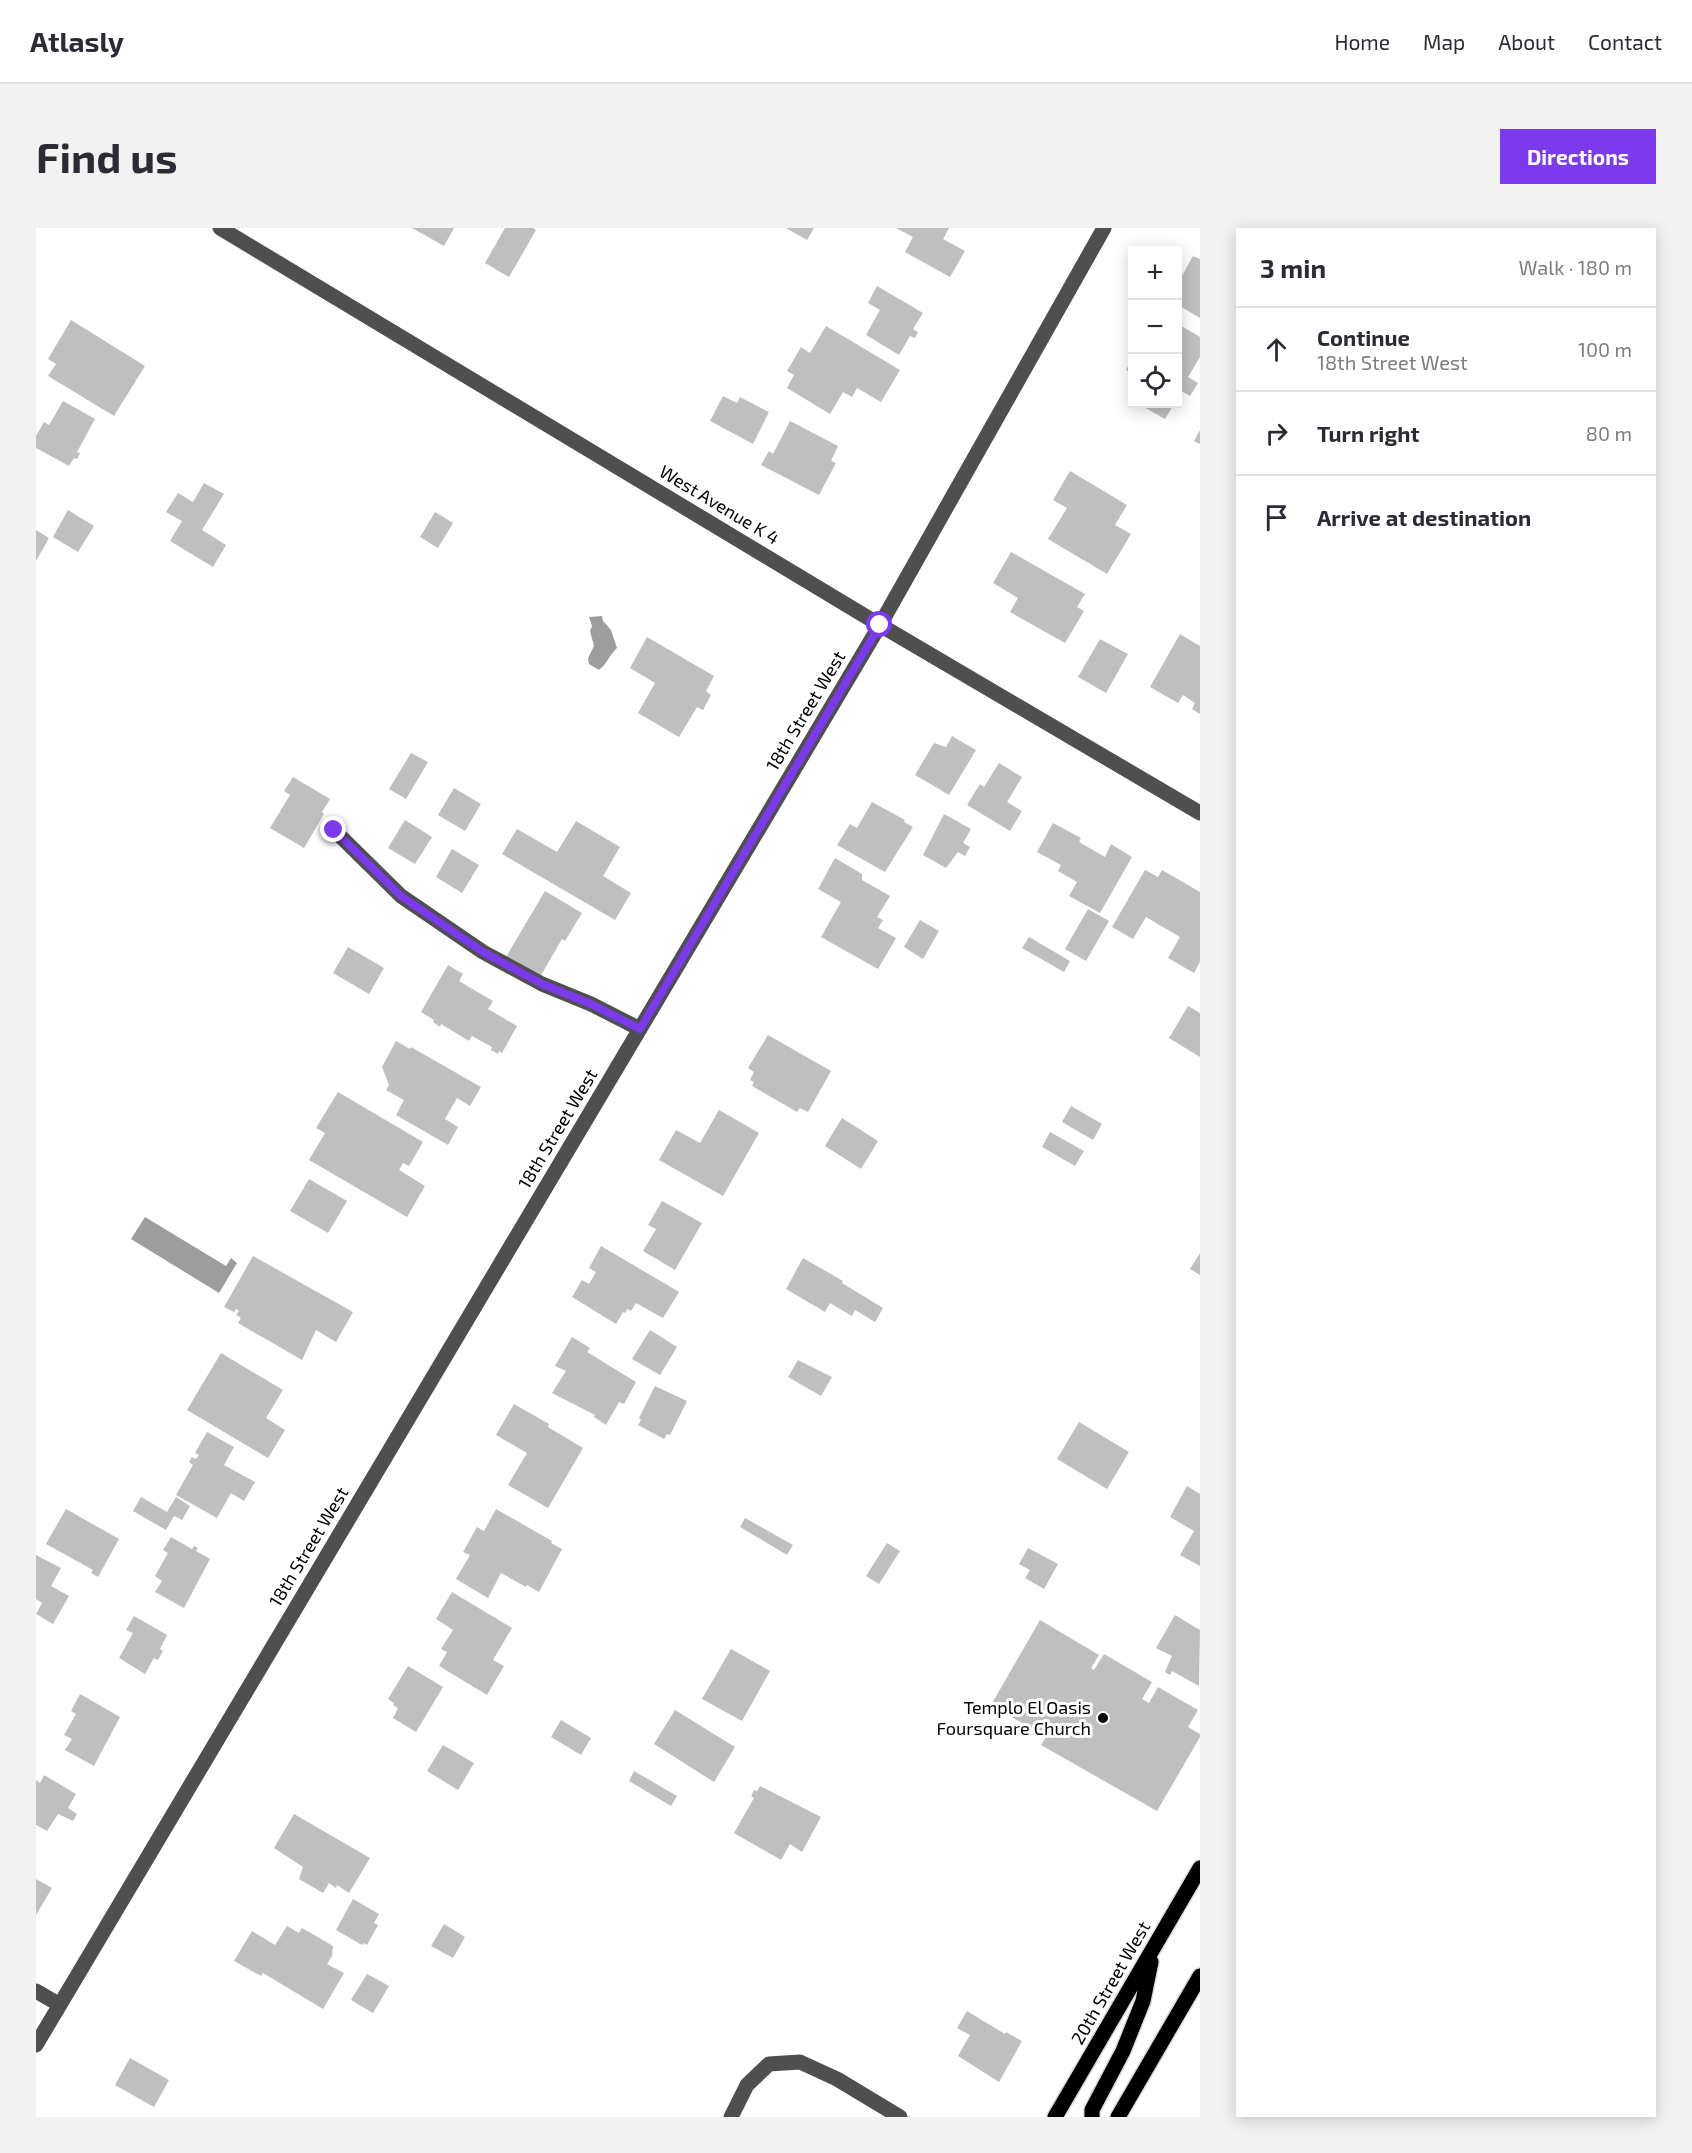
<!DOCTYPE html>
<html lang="en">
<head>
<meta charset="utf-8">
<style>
	:root { --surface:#fff; --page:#f2f2f3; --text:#2b2b33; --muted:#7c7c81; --line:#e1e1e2; --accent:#7c3aed }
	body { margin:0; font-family:"Exo 2",sans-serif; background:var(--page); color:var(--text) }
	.controls { position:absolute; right:18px; top:18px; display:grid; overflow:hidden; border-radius:0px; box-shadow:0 3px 15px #0003 }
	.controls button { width:54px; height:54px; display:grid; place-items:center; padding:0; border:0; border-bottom:2px solid var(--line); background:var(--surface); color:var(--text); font:30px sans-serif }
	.stop { position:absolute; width:18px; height:18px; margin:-14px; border:4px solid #7c3aed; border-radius:50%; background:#fff }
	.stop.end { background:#7c3aed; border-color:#fff; box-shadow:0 2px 6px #0008 }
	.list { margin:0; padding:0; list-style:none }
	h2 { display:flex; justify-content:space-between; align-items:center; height:78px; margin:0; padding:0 24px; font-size:26px }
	h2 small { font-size:20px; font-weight:400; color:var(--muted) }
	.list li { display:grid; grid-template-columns:39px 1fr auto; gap:18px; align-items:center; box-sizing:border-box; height:84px; padding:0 24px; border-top:2px solid var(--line) }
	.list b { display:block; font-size:22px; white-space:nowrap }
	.list p { margin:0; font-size:20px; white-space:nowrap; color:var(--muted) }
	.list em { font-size:20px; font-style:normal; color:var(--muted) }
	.icon { flex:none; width:33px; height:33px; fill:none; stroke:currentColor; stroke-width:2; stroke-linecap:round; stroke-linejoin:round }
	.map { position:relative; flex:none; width:1164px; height:1889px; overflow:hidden; border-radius:0px }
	header { display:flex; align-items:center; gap:36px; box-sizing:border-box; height:84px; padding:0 30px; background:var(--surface); border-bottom:2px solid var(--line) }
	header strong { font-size:28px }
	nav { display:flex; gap:33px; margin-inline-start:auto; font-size:21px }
	.intro { display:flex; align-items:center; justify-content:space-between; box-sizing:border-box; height:144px; padding:0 36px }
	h1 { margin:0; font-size:42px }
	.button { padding:15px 27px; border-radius:0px; background:var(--accent); color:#fff; font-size:21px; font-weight:700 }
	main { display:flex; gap:36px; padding:0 36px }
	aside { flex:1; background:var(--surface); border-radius:0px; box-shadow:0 3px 15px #0003 }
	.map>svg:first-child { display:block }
	.water { fill:#9d9d9d }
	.building { fill:#bfbfbf }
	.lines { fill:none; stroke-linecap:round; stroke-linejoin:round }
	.major-casing { stroke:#dbdbdb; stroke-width:18 }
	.minor { stroke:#4f4f4f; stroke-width:15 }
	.major { stroke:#000; stroke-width:15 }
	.route { stroke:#7c3aed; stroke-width:8 }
	.poi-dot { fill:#000; stroke:#fff; stroke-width:2 }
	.labels { text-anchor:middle; stroke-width:6; stroke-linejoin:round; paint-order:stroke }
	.street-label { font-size:18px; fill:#000; stroke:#fff }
	.poi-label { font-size:18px; fill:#000; stroke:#fff; text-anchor:end }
</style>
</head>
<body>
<header>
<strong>Atlasly</strong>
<nav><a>Home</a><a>Map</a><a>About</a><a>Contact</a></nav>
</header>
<div class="intro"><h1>Find us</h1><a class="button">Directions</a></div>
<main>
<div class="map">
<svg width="1164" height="1889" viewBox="0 0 1164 1889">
	<rect width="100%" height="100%" fill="#fff"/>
	<path class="water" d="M 566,388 L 567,393 L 575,402 L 581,420 C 574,426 571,436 563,442 L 553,436 L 552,430 L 558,418 L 554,403 L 556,398 L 553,389 Z
		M 109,989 L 190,1038 L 195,1030 L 201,1035 L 183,1065 L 95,1011 Z"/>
	<path class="building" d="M 376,0 L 418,0 L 408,18 Z
		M 469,0 L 497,0 L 500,2 L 473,49 L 449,35 Z
		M 750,0 L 778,0 L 771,12 Z
		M 860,0 L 913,0 L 907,11 L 929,23 L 914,49 L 869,24 L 877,9 Z
		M 1157,28 L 1164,31 L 1164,90 L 1142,77 L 1142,55 Z
		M 841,58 L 887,85 L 877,101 L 882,104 L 879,110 L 874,108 L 863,127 L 830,107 L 844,82 L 832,75 Z
		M 35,92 L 109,138 L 78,188 L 12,148 L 20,136 L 12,131 Z
		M 1142,96 L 1164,109 L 1164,129 L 1152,149 L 1162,155 L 1154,168 L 1145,163 L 1142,169 Z
		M 790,98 L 864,142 L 845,174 L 821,160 L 816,169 L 807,164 L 794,186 L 751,160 L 758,147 L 751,143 L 765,119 L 774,125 Z
		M 1096,130 L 1096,145 L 1090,142 Z
		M 687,168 L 701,175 L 704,169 L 733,184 L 717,216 L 674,193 Z
		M 27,173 L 59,191 L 41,224 L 44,225 L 41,231 L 38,230 L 33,238 L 0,220 L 0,208 L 8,194 L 13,197 Z
		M 1107,176 L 1138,176 L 1129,191 L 1106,178 Z
		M 754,193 L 802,218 L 795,233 L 800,235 L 783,267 L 725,237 L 733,223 L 737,226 Z
		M 1164,202 L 1164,216 L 1158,213 Z
		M 1034,243 L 1091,277 L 1079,297 L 1095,306 L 1071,346 L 1012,311 L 1031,280 L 1017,272 Z
		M 168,255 L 188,266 L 166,302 L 190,317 L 177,339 L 134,313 L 146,293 L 130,284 L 142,265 L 157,274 Z
		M 32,282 L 58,298 L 42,324 L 17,309 Z
		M 399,284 L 417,295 L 402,320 L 384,309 Z
		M 0,302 L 13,310 L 0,333 Z
		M 975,324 L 1049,366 L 1041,379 L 1048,383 L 1029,415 L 974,384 L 982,370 L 957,355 Z
		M 1144,406 L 1164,418 L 1164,486 L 1156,481 L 1159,475 L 1147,467 L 1142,475 L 1114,459 Z
		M 611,409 L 678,448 L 670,463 L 675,467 L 667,482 L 661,479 L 643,509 L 602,485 L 619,455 L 594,440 Z
		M 1064,411 L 1092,426 L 1070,465 L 1042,449 Z
		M 916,508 L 940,522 L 913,567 L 879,547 L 898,515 L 910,519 Z
		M 375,525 L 392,534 L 370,571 L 353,561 Z
		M 963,535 L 986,549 L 971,574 L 986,583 L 974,603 L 931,577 L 944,556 L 948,559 Z
		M 257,549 L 294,571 L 286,584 L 288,586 L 268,620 L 234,600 L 254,567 L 248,563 Z
		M 418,560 L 445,576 L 429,603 L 402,587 Z
		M 836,574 L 869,592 L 868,594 L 877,599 L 849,644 L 801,617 L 814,596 L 821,600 Z
		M 908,586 L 935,601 L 927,615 L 934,619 L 929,628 L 922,624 L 910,640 L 887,627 Z
		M 369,592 L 396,609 L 379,636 L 352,620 Z
		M 540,593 L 584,619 L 567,648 L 595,665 L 579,692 L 466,626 L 481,601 L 521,624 Z
		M 1017,595 L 1045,610 L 1043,614 L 1069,629 L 1075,616 L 1096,629 L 1064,685 L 1033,668 L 1041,654 L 1022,643 L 1025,637 L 1001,624 Z
		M 416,621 L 443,637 L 426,665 L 400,649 Z
		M 799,630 L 826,646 L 826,652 L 854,668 L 841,689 L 847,692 L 842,700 L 860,710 L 842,741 L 785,709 L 805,674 L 782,661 Z
		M 1109,642 L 1122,649 L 1126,642 L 1164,664 L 1164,734 L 1158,745 L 1132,730 L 1144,709 L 1110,689 L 1097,711 L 1076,699 Z
		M 509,663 L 546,685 L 529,713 L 526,711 L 504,749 L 470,729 Z
		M 1052,681 L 1073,693 L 1050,733 L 1029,721 Z
		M 884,692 L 903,703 L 887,731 L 868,719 Z
		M 993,709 L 1034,733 L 1028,744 L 986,720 Z
		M 312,719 L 348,740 L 333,766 L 297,745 Z
		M 412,737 L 427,746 L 423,753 L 457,773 L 452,781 L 481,798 L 466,825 L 463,823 L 462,826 L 455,822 L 456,819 L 436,808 L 433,813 L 405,796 L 404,799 L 397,794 L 398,792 L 385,784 Z
		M 1152,778 L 1164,785 L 1164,829 L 1133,810 Z
		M 732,807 L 795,843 L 772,884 L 764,880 L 761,884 L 716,858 L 718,854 L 714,852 L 718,844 L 712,840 Z
		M 360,813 L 374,821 L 375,819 L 445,859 L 434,878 L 421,870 L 409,891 L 422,899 L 412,917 L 360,887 L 368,872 L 350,862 L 353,857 L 346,839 Z
		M 302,864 L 387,914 L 373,938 L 367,935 L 363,942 L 389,958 L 371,989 L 273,932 L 289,905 L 280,900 Z
		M 1035,878 L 1066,896 L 1057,912 L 1026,894 Z
		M 683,882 L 723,905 L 687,968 L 623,932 L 640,902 L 664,915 Z
		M 806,890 L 842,913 L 825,941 L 789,918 Z
		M 1014,904 L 1048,923 L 1039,938 L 1006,919 Z
		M 273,951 L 311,973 L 292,1005 L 254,983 Z
		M 626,973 L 666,995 L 639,1042 L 607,1023 L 620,1001 L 612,997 Z
		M 565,1018 L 643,1064 L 627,1090 L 600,1075 L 595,1083 L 591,1081 L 589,1085 L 587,1084 L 580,1096 L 536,1069 L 546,1052 L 553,1056 L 560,1044 L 553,1040 Z
		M 1164,1025 L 1164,1047 L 1154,1041 Z
		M 217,1028 L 317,1084 L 300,1114 L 280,1102 L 266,1132 L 202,1095 L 205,1090 L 200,1087 L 203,1083 L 200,1081 L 198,1084 L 188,1079 Z
		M 767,1030 L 807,1053 L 806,1055 L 847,1080 L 839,1094 L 819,1082 L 816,1088 L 794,1075 L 789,1084 L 750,1061 Z
		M 614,1102 L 641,1119 L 624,1147 L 596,1131 Z
		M 536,1109 L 554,1120 L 551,1124 L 600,1154 L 588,1176 L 583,1174 L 570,1197 L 558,1189 L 559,1187 L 516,1165 L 530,1143 L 519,1138 Z
		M 185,1125 L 247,1162 L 230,1190 L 249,1202 L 232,1230 L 151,1182 Z
		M 762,1132 L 796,1149 L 785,1168 L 752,1149 Z
		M 619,1158 L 651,1173 L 634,1207 L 631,1206 L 628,1211 L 602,1197 L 605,1192 L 603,1190 Z
		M 478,1176 L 513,1196 L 512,1199 L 547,1220 L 512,1280 L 472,1257 L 491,1225 L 460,1207 Z
		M 1043,1194 L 1093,1224 L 1071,1261 L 1021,1231 Z
		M 171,1204 L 198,1219 L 188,1237 L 219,1254 L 208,1273 L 195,1265 L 181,1290 L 140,1267 L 157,1237 L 153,1234 L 156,1229 L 160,1231 L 163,1227 L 159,1225 Z
		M 1151,1258 L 1164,1266 L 1164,1338 L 1144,1327 L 1158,1303 L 1134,1289 Z
		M 105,1269 L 131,1284 L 140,1269 L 154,1278 L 146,1292 L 138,1288 L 130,1302 L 97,1283 Z
		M 30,1281 L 83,1311 L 62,1349 L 55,1345 L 57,1342 L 10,1316 Z
		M 460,1281 L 516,1313 L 515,1315 L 526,1321 L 503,1364 L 491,1357 L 490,1359 L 465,1345 L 452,1370 L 420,1351 L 434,1327 L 427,1324 L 441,1299 L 448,1303 Z
		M 709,1290 L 757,1317 L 751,1327 L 704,1299 Z
		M 135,1309 L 156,1321 L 158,1318 L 162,1320 L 160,1323 L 174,1331 L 148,1380 L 119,1364 L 126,1353 L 119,1348 L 132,1325 L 127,1322 Z
		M 851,1315 L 864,1323 L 843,1356 L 830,1348 Z
		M 992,1320 L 1022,1336 L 1008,1361 L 989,1350 L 994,1342 L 983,1336 Z
		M 0,1327 L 25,1340 L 15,1358 L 33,1368 L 17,1396 L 0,1386 L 6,1375 L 0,1371 Z
		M 416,1364 L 476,1400 L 457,1432 L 468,1438 L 451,1467 L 403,1438 L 411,1424 L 405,1421 L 417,1402 L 400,1391 Z
		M 1139,1387 L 1164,1402 L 1163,1458 L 1136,1443 L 1134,1447 L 1129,1444 L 1136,1428 L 1120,1420 Z
		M 98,1388 L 131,1407 L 124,1421 L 127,1423 L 122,1432 L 118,1430 L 109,1446 L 83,1430 L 97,1405 L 90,1402 Z
		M 1004,1392 L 1063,1427 L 1055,1440 L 1058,1442 L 1068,1426 L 1116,1454 L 1106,1471 L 1113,1475 L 1122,1459 L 1162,1482 L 1152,1499 L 1164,1506 L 1164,1509 L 1121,1583 L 1005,1517 L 1010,1509 L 955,1477 Z
		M 695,1421 L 734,1443 L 706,1493 L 666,1471 Z
		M 372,1438 L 407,1459 L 380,1504 L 357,1490 L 362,1480 L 357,1477 L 358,1475 L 352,1471 Z
		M 44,1466 L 84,1489 L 58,1538 L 29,1522 L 36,1511 L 28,1507 L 40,1486 L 35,1483 Z
		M 639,1482 L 699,1519 L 678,1554 L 618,1516 Z
		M 525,1492 L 555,1510 L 545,1527 L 515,1509 Z
		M 407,1517 L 438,1535 L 422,1562 L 391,1543 Z
		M 598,1543 L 641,1568 L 635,1578 L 593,1553 Z
		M 8,1547 L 40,1566 L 32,1580 L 41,1586 L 37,1593 L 22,1586 L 11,1603 L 0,1597 L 0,1552 L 4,1555 Z
		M 724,1558 L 785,1589 L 766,1624 L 754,1616 L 745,1632 L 698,1605 L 718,1570 L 715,1568 L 718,1562 L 721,1563 Z
		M 258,1586 L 334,1630 L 313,1665 L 301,1657 L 300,1660 L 293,1655 L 287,1665 L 263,1651 L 267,1639 L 238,1620 Z
		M 0,1651 L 16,1660 L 0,1687 Z
		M 317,1671 L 343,1686 L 338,1695 L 342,1697 L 331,1717 L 328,1715 L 326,1717 L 300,1702 Z
		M 408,1696 L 429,1709 L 417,1730 L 395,1718 Z
		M 251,1698 L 263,1705 L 266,1700 L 297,1718 L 296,1728 L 291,1736 L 308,1745 L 287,1781 L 227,1745 L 225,1748 L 198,1733 L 216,1703 L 239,1717 Z
		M 331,1746 L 353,1758 L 337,1785 L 315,1772 Z
		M 931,1783 L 969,1806 L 970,1804 L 986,1813 L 963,1854 L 922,1828 L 934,1807 L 921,1800 Z
		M 94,1830 L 133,1852 L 118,1879 L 79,1857 Z"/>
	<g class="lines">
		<g class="major-casing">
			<path id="major" d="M 1019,1889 L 1164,1640
				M 1056,1889 L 1056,1882 L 1087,1823 L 1107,1773 L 1115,1734
				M 1082,1889 L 1164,1748"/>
		</g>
		<path class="minor" d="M 184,0 L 844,397 L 1164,585
			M 298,602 L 365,668 L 447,724 L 506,756 L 555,776 L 604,801
			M 0,1763 L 24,1777
			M 0,1817 L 844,397 L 1068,0
			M 695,1889 L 711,1857 L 733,1836 L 764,1834 L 801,1851 L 864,1889"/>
		<use href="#major" class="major"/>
	</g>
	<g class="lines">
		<path class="route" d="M 298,602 L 365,668 L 447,724 L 506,756 L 555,776 L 604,801 L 844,397"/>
	</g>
	<circle class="poi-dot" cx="1067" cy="1490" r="6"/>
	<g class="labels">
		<g class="street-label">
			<text transform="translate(683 277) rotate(31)" y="6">West Avenue K 4</text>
			<text transform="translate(770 483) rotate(-59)" y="6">18th Street West</text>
			<text transform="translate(522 901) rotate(-59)" y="6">18th Street West</text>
			<text transform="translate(273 1319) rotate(-59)" y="6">18th Street West</text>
			<text transform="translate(1075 1755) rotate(-60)" y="6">20th Street West</text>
		</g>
		<g class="poi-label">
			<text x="1055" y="1486">Templo El Oasis<tspan x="1055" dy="21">Foursquare Church</tspan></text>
		</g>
	</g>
</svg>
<div class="controls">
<button>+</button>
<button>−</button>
<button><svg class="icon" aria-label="locate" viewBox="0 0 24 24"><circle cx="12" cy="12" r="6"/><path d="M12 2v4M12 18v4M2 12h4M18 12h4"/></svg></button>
</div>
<div class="stop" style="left:844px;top:397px"></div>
<div class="stop end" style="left:298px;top:602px"></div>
</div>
<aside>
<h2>3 min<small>Walk · 180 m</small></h2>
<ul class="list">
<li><svg class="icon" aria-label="ahead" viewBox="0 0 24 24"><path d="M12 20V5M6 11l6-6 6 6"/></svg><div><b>Continue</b><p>18th Street West</p></div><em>100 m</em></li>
<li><svg class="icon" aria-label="right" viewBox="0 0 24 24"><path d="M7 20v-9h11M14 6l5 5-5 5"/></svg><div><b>Turn right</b></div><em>80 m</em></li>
<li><svg class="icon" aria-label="arrive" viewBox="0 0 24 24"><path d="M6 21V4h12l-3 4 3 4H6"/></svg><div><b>Arrive at destination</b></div></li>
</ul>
</aside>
</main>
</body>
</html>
